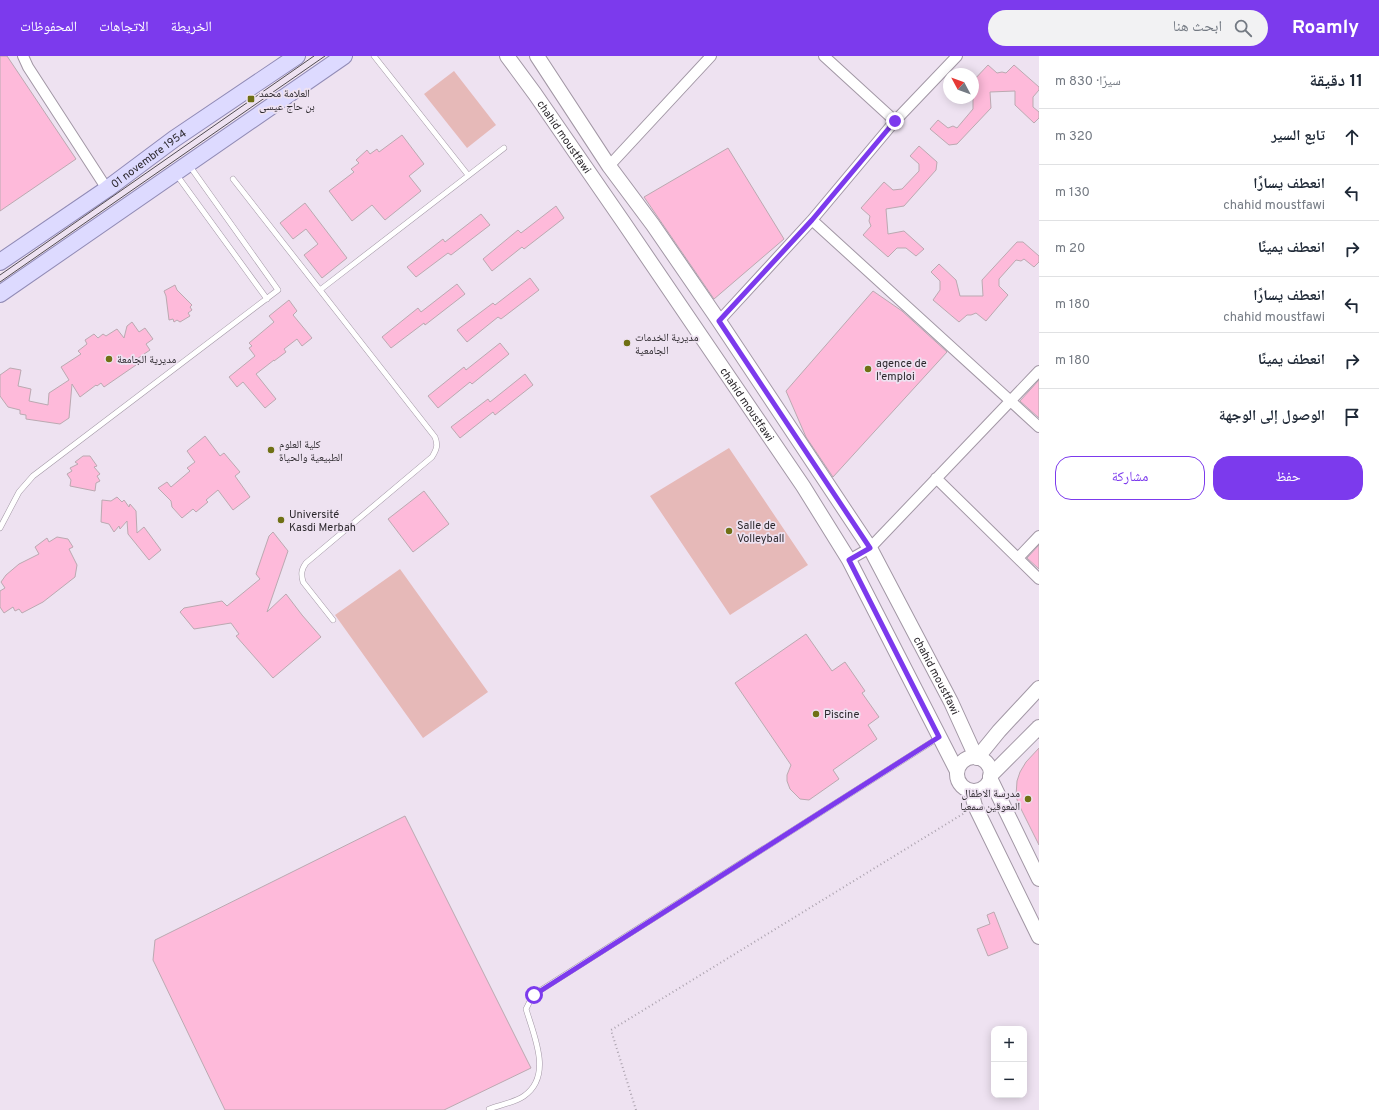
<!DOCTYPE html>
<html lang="ar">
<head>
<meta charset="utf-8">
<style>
	:root { --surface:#fff; --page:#f2f2f3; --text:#1f2937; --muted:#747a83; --line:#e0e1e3; --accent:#7c3aed }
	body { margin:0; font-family:Overpass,"Noto Naskh Arabic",sans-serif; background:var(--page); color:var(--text); direction:rtl }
	.controls { position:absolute; right:12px; bottom:12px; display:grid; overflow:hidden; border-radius:8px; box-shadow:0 2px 10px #0003 }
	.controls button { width:36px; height:36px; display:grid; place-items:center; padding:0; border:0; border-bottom:1px solid var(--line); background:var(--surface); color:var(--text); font:20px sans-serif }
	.compass { position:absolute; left:943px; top:12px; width:36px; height:36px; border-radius:50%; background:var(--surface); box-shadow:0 2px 10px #0003; rotate:311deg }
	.stop { position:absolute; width:12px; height:12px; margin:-9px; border:3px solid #7c3aed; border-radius:50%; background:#fff }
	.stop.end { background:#7c3aed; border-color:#fff; box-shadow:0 1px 4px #0008 }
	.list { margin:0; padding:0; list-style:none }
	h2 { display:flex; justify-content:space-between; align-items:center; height:52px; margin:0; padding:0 16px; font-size:17px }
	h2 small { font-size:13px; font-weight:400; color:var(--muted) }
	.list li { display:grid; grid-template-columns:26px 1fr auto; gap:12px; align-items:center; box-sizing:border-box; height:56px; padding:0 16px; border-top:1px solid var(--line) }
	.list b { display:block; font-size:15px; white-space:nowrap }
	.list p { margin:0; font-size:13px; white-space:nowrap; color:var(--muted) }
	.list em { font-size:13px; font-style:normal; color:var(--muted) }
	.actions { display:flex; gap:8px; padding:12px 16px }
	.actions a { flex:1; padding:9px 0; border:1px solid var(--accent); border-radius:16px; text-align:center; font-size:14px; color:var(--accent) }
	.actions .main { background:var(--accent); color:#fff }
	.icon { flex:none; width:22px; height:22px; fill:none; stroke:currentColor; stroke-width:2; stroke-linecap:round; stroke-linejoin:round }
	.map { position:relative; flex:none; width:1039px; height:1054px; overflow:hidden; direction:ltr }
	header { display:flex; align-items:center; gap:24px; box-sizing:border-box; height:56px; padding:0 20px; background:var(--accent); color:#fff }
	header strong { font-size:19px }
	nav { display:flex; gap:22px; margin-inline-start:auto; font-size:14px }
	.search { width:280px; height:36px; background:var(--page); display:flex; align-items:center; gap:10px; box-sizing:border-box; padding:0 14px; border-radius:22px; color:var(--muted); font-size:15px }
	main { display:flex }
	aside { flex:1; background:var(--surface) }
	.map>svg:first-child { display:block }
	.grass { fill:#e6b9b8 }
	.building { fill:#febada; stroke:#bba9b1 }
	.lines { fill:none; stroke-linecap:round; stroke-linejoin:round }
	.lane-casing { stroke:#a297a5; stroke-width:6 }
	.street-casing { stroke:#a297a5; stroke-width:12 }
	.secondary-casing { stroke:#a297a5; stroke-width:16 }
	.primary-casing { stroke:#918bb6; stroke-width:18 }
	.path { stroke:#aba2ae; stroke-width:2; stroke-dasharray:1 3; stroke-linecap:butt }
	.lane { stroke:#fff; stroke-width:5 }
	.street { stroke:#fff; stroke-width:10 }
	.secondary { stroke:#fff; stroke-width:14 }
	.primary { stroke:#dddaff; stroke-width:16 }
	.tram { stroke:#514c53; stroke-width:1 }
	.route { stroke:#7c3aed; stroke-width:5 }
	.poi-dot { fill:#6f7014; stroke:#eee2f1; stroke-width:1.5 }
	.labels { text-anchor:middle; stroke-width:3.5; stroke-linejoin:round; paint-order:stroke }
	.poi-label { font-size:11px; fill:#2c282d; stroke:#eee2f1; text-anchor:start }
	.street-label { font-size:11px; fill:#2c282d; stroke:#eee2f1 }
</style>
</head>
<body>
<header>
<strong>Roamly</strong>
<div class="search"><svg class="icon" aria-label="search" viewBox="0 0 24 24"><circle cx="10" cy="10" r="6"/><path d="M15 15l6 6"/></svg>ابحث هنا</div>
<nav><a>الخريطة</a><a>الاتجاهات</a><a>المحفوظات</a></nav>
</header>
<main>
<aside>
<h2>11 دقيقة<small>سيرًا · 830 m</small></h2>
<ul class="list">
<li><svg class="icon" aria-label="ahead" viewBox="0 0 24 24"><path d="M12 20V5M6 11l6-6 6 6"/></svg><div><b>تابع السير</b></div><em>320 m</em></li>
<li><svg class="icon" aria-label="left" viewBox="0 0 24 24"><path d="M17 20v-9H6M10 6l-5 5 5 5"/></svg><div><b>انعطف يسارًا</b><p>chahid moustfawi</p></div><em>130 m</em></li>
<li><svg class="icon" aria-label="right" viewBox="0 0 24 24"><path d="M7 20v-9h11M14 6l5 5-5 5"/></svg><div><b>انعطف يمينًا</b></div><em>20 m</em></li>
<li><svg class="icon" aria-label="left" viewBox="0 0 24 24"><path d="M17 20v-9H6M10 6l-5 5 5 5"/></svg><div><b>انعطف يسارًا</b><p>chahid moustfawi</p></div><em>180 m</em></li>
<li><svg class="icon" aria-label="right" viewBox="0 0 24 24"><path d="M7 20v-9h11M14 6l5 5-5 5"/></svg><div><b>انعطف يمينًا</b></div><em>180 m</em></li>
<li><svg class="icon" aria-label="arrive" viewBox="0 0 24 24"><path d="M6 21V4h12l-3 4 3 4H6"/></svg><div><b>الوصول إلى الوجهة</b></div></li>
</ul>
<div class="actions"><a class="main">حفظ</a><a>مشاركة</a></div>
</aside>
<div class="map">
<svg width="1039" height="1054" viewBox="0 0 1039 1054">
	<rect width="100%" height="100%" fill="#eee2f1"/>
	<path class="grass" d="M 454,15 L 496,69 L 467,92 L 424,38 Z
		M 729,392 L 808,509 L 730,559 L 650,440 Z
		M 400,513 L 488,636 L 423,682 L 335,559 Z"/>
	<path class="building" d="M 0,0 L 7,0 L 76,103 L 0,155 Z
		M 988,9 L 997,17 L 1002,16 L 1006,17 L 1014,9 L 1039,31 L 1039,34 L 1033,41 L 1033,51 L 1039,56 L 1039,62 L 1034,67 L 1015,49 L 1015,35 L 990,36 L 991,52 L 957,88 L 949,89 L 930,73 L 938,64 L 948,72 L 953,70 L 957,72 L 973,53 L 973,25 Z
		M 402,79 L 424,108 L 409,120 L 421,135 L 385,164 L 372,149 L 352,165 L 329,135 L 354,116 L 351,113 L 359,107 L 356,104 L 367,94 L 370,98 L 377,93 L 379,96 Z
		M 919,90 L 937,106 L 936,114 L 904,150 L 886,153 L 888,178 L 904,175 L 924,193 L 916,200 L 906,192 L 897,192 L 888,201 L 863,179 L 871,170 L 869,165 L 870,160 L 861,152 L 884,126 L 893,134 L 902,133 L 919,115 L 919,108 L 910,100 Z
		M 728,92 L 784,183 L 714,243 L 644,141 Z
		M 305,147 L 347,202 L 322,222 L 304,199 L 318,188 L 306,173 L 293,183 L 280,167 Z
		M 556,150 L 564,162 L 524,193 L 522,191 L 492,215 L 483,203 L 518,174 L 521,177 Z
		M 481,158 L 490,169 L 451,199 L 448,197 L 416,221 L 407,211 L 443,183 L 445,186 Z
		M 1017,186 L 1023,186 L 1039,200 L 1039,206 L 1034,211 L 1024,203 L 1021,205 L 1016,204 L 999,223 L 999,230 L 1008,239 L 986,265 L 976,257 L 971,259 L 967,259 L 959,266 L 933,244 L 940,234 L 940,225 L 931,216 L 939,208 L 956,224 L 960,240 L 983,240 L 982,224 Z
		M 530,222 L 539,234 L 501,263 L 498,261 L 467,286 L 457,274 L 493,247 L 495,249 Z
		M 457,228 L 465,238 L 425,269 L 424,267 L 391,292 L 382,281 L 418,252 L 421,256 Z
		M 175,229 L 177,234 L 192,249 L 190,251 L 192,254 L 188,257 L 190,260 L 180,266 L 177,264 L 174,266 L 173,263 L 169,264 L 166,240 L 164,235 Z
		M 873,235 L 902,255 L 947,296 L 833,421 L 806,381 L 786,335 Z
		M 289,244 L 297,255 L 293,259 L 312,282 L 302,290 L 297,283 L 284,293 L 286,296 L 274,305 L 274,304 L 256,318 L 276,343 L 265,352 L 243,326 L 237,331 L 229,321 L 255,300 L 249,292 L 252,290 L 249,287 L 274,266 L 269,260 Z
		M 132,266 L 139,276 L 145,272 L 153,283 L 146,288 L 150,294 L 134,305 L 136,309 L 104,331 L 101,327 L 97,330 L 96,329 L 80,341 L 72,328 L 69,362 L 60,368 L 26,363 L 26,359 L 20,358 L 20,354 L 8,351 L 0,340 L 0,319 L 10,312 L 21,314 L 18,330 L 31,333 L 29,345 L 48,349 L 49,337 L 69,324 L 61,311 L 81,298 L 78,295 L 87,288 L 85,284 L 94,278 L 98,282 L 103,278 L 106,280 L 117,273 L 124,282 L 127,270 Z
		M 500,287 L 509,298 L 472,328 L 470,326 L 438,352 L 428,340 L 464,311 L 466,314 Z
		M 525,318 L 533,329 L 495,359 L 493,356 L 460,382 L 451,371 L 488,343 L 490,346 Z
		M 1039,324 L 1039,362 L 1020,345 Z
		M 205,380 L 220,400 L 224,397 L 240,416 L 235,420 L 250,441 L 233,454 L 218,434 L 206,444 L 208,446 L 196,456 L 193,453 L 182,462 L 172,451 L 171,445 L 158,432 L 167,426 L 171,431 L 190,415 L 187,412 L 195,406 L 187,395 Z
		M 83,400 L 90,400 L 97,410 L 94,411 L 100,418 L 97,420 L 100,425 L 96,427 L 95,435 L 70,430 L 71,424 L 67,418 L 72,415 L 70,412 L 78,408 L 75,406 Z
		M 424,435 L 449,468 L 413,496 L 388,463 Z
		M 117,441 L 122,446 L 124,444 L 129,451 L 130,448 L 136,455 L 137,477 L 144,471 L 161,494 L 149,504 L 128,478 L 127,465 L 120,473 L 119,470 L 114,476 L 109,468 L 101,466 L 102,444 L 111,445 Z
		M 273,476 L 288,495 L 267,556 L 286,538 L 302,559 L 321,581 L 273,622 L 236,580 L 239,578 L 231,567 L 194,573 L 180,556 L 184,552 L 222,545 L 227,550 L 260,523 L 256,518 L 269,480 Z
		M 57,481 L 68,483 L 73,491 L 69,493 L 77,509 L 75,521 L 43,546 L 22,557 L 19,553 L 15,555 L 13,551 L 4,557 L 0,551 L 0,535 L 5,532 L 1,526 L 6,519 L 19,508 L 39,498 L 35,491 L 47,482 L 49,486 Z
		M 1039,489 L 1039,513 L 1027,502 Z
		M 806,578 L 832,615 L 845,606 L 865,635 L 862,637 L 879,661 L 868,669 L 877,683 L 833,714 L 839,723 L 809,744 L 800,743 L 790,733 L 787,725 L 787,719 L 791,709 L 735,627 Z
		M 1039,692 L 1039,789 L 1018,747 L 1016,740 L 1017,725 L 1020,716 L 1026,706 Z
		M 405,760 L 531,1012 L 444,1054 L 225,1054 L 153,904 L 155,884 Z
		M 994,856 L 1008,892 L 988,900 L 977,873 L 990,868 L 987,859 Z"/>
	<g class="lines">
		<g class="lane-casing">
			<path id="lane" d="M 374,0 L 468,119
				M 176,118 L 267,243
				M 233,123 L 435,381 C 438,389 437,393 432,401 L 306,507 C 301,514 301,518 303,526 L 333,564
				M 320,234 L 504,92
				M 0,472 L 19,436 L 33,420 L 278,234 L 189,109
				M 489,1053 C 500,1049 516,1046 524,1040 C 553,1020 534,980 526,953 L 533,939 L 938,682"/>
		</g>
		<g class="street-casing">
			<path id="street" d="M 23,0 L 28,11 L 107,133
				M 824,0 L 895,65
				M 609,110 L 711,0
				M 812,164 L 1039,371
				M 719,265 L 812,164 L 895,65 L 957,0
				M 936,422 L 1039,523
				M 1018,502 L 1039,480
				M 849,504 L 870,492 L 1039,315"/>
		</g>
		<g class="secondary-casing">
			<g id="secondary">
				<path id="s1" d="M 507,0 L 535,38 L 624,167 L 803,430 L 849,504 L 957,715"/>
				<path id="s2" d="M 537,0 L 609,110 L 653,169 L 719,265 L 870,492 L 951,646 L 976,701"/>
				<circle cx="974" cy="718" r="17"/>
				<path d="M 977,702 L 999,675 L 1039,632"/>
				<path d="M 990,720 L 1039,671"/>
				<path d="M 990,722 L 1039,823"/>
				<path d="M 971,735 L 975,750 L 1039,881"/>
			</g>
		</g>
		<g class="primary-casing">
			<g id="primary">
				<path id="s3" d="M 0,206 L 107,133 L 174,83 L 297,0"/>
				<path d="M 0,238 L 344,0"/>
			</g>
		</g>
		<path class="path" d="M 636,1054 L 611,974 L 966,756"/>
		<use href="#lane" class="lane"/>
		<use href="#street" class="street"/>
		<use href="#secondary" class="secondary"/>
		<use href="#primary" class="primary"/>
		<path class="tram" d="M 0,219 L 314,0
			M 0,226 L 325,0"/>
	</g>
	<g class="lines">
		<path class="route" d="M 534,939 L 939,681 L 849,504 L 870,492 L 719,265 L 812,164 L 895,65"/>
	</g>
	<g class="poi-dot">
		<rect x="247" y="39" width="8" height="8" rx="2"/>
		<circle cx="627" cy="287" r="4"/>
		<circle cx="109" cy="303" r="4"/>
		<circle cx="868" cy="313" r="4"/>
		<circle cx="271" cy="394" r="4"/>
		<circle cx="281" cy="464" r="4"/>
		<circle cx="729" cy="475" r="4"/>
		<circle cx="816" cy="658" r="4"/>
		<circle cx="1028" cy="743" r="4"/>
	</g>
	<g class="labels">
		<g class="poi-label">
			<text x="259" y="41">العلامة محمد<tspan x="259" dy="13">بن حاج عيسى</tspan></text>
			<text x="635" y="285">مديرية الخدمات<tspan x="635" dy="13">الجامعية</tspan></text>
			<text x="117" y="307">مديرية الجامعة</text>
			<text x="876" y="311">agence de<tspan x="876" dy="13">l'emploi</tspan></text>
			<text x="279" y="392">كلية العلوم<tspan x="279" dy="13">الطبيعية والحياة</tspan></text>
			<text x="289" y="462">Université<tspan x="289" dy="13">Kasdi Merbah</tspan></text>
			<text x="737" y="473">Salle de<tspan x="737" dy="13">Volleyball</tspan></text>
			<text x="824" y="662">Piscine</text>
			<text x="1020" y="741" text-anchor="end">مدرسة الاطفال<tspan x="1020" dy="13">المعوقين سمعيا</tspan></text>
		</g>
		<g class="street-label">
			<text dy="4" stroke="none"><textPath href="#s1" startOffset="99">chahid moustfawi</textPath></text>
			<text dy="4" stroke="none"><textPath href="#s3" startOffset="181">01 novembre 1954</textPath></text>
			<text dy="4" stroke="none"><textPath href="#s1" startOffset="423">chahid moustfawi</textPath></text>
			<text dy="4" stroke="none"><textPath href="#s2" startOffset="738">chahid moustfawi</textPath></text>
		</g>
	</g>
</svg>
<div class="controls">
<button>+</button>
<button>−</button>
</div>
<svg class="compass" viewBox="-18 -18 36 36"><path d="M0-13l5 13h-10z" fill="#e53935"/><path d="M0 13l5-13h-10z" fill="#747a83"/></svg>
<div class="stop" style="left:534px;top:939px"></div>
<div class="stop end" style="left:895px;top:65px"></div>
</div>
</main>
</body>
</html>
